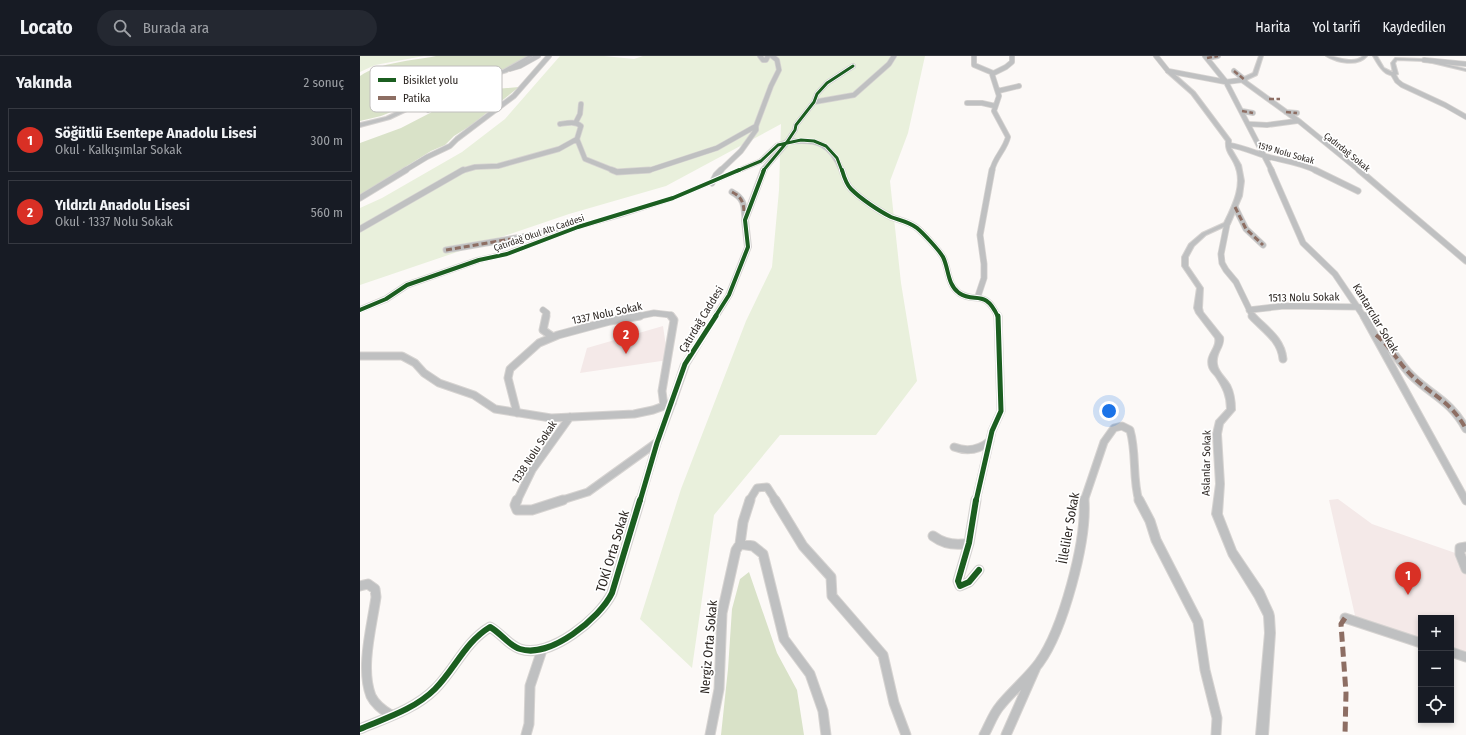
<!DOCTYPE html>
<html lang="tr">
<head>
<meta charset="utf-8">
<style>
	:root { --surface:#171b24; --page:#242831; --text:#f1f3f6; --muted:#9ea1a6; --line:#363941; --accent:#d93025 }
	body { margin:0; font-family:"Fira Sans Condensed",sans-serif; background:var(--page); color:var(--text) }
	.controls { position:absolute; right:12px; bottom:12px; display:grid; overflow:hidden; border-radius:0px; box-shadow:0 2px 6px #0003 }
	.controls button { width:36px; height:36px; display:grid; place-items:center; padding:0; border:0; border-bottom:1px solid var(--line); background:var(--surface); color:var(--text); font:20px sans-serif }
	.you { position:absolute; left:749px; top:355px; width:14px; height:14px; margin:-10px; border:3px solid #fff; border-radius:50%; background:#1a73e8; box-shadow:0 0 0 6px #1a73e833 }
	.badge { display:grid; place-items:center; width:26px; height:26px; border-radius:50%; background:var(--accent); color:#fff; font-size:13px; font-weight:700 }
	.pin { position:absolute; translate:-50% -33px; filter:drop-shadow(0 1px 2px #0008) }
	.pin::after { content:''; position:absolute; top:21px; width:14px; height:12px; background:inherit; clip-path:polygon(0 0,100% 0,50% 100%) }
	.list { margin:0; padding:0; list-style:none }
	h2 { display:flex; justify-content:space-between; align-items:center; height:52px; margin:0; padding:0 16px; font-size:17px }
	h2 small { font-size:13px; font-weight:400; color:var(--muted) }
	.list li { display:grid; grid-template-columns:26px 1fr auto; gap:12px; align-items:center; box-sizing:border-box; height:64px; margin:0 8px 8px; padding:0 8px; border:1px solid var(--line); border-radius:0px }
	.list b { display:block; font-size:15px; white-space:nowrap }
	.list p { margin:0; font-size:13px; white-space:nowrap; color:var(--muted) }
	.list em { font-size:13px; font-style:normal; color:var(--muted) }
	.icon { flex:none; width:22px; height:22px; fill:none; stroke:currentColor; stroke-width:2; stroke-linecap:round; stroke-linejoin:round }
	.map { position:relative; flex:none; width:1106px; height:679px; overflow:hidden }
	header { display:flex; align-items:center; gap:24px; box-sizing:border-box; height:56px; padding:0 20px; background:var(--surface); border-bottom:1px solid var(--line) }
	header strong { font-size:19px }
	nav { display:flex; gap:22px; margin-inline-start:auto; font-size:14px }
	.search { width:280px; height:36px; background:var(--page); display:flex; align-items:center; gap:10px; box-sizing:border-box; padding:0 14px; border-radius:22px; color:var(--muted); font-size:15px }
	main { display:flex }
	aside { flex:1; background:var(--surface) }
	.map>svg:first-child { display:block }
	.education { fill:#f4e9e8 }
	.green { fill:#e9f0dc }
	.forest { fill:#d9e2c8 }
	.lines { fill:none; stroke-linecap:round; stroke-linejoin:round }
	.minor-far3-casing { stroke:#d6d3d1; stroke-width:6 }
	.minor-far2-casing { stroke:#d6d3d1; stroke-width:7 }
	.minor-far1-casing { stroke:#d6d3d1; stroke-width:9 }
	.minor-casing { stroke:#d6d3d1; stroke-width:11 }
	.tertiary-casing { stroke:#d6d3d1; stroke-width:2 }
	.minor-far3 { stroke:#bfc0c1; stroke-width:4.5 }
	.minor-far2 { stroke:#bfc0c1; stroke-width:5.5 }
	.minor-far1 { stroke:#bfc0c1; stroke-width:7 }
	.minor { stroke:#bfc0c1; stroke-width:9 }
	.tertiary { fill:#bfc0c1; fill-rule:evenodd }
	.quiet-far3 { stroke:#8d6e63; stroke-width:2.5; stroke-dasharray:5 2.5; stroke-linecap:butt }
	.quiet-far2 { stroke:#8d6e63; stroke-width:3; stroke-dasharray:6 3; stroke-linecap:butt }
	.quiet-far1 { stroke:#8d6e63; stroke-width:4; stroke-dasharray:8 4; stroke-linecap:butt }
	.quiet { stroke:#8d6e63; stroke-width:5; stroke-dasharray:10 5; stroke-linecap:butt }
	.cycleway-far3-casing { stroke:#fff; stroke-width:4.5 }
	.cycleway-far2-casing { stroke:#fff; stroke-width:6 }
	.cycleway-far1-casing { stroke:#fff; stroke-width:8 }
	.cycleway-casing { stroke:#fff; stroke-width:9 }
	.cycleway-far3 { stroke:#1b5e20; stroke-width:3 }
	.cycleway-far2 { stroke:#1b5e20; stroke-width:4 }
	.cycleway-far1 { stroke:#1b5e20; stroke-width:5 }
	.cycleway { stroke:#1b5e20; stroke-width:6 }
	.labels { text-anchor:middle; stroke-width:3.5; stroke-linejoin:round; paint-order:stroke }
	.far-street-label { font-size:9px; fill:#2c2622; stroke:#fff }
	.street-label { font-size:11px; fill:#2c2622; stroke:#fff }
	.near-street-label { font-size:13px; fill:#2c2622; stroke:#fff }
	.key { fill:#fff; stroke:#c0bebd; stroke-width:1 }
	.key-label { font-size:11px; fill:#2c2622 }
</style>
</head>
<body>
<header>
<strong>Locato</strong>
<div class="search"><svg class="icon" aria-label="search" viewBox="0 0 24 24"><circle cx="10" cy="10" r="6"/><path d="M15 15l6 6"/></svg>Burada ara</div>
<nav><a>Harita</a><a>Yol tarifi</a><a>Kaydedilen</a></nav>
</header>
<main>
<aside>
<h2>Yakında<small>2 sonuç</small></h2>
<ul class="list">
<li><span class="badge">1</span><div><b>Söğütlü Esentepe Anadolu Lisesi</b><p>Okul · Kalkışımlar Sokak</p></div><em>300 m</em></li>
<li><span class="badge">2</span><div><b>Yıldızlı Anadolu Lisesi</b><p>Okul · 1337 Nolu Sokak</p></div><em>560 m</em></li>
</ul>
</aside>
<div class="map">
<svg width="1106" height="679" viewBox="0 0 1106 679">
	<rect width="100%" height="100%" fill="#fcf9f7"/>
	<path class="education" d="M 303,270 L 308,304 L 220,317 L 227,292 Z
		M 978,443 L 1012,468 L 1101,499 L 1106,516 L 1106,599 L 1091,594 L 1091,562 L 1061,562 L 1061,584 L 996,564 L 969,444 Z"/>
	<path class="green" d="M 0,0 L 64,0 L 15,9 L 0,16 Z
		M 200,0 L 244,0 L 274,3 L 283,0 L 565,0 L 548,77 L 530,125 L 541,227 L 557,325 L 516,379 L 420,379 L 354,459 L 332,612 L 280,563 L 321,433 L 386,265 L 412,211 L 419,134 L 421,68 L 306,130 L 209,158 L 0,229 L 0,152 L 22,142 L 102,96 L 145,63 Z"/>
	<path class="forest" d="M 76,0 L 168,0 L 154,9 L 134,17 L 95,25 L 68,37 L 41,52 L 21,60 L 0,65 L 0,20 C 21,6 51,5 76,0 Z
		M 159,31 L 110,70 L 94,80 L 85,89 L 71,95 L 0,139 L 0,87 L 41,72 L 70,57 L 96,41 L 111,35 Z
		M 389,516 L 417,597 L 437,634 L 444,679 L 361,679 L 368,613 L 372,553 L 380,523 Z"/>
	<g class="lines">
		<g class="minor-far3-casing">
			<path id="minor-far3" d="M 400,0 L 403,4 L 406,4 L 408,0
				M 614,0 L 614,9 L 633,17
				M 796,0 L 808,15 L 866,26 L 845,0
				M 847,2 L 858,0
				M 1064,4 L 1106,8
				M 150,13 L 160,10 L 178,0
				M 874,15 L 885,24
				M 1033,18 L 1037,25 L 1042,29 L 1085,49 L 1106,61
				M 638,35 L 659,30
				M 67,42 L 66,52 L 68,54
				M 454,46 L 494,39 L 529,8 L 534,0
				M 607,47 L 622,47 L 635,50
				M 882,55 L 893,57
				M 926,56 L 937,57
				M 216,66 L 220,58 L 221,48
				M 889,68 L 907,69 L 937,65
				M 217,83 L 225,103 L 255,115
				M 427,86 C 456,82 471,87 482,115
				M 427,86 L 435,74 L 436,69 L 454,46 L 457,38 L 467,27 L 493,10
				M 869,89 C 882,91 893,96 905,100 C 924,105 939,106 957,115
				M 44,115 L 67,101 L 90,90 L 97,83 L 154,40 L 189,0
				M 101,115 L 115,111 L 138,110 L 199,93 L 217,83 L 221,70 C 215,65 207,67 200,68
				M 277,115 L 290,114 L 357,92 L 396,70
				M 360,115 L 381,95 L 396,74 L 396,70 L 411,30 L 419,14 L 417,4 L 412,0
				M 632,115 C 634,102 645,94 648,81 L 634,55 L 639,40 L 632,18 L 646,11 L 652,6 L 652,0
				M 912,115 L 866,26 L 882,24 L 940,66 L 1000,115"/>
		</g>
		<g class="minor-far2-casing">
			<path id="minor-far2" d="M 252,114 L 257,116 L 289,114
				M 482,114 C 484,121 486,128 491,133 C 501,143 519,155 531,161 C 539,164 550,166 557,172 C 563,177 579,194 583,201 C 589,213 587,228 599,237 C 615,248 625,232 638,261
				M 911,114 L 943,187 L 975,218 L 1004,261
				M 955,114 L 998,135
				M 999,114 L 1106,205
				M 352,127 L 356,119 L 361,114
				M 372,136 C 385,143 384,150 385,164
				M 0,142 L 46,114
				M 875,151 L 886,173 L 903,189
				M 867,168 L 861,198 L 862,207 L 866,214 L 876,226 L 893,261
				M 0,173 L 103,114
				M 86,194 L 214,172
				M 618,240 L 624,222 L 624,208 L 620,179 L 632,114
				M 183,254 L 187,257 L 186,261
				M 889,254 L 924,250 L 999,251
				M 274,261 L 294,257 L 311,259 L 312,261"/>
		</g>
		<g class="minor-far1-casing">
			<path id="minor-far1" d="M 186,260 L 183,274 L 193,281
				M 892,260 C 905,274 921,283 923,303
				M 1004,260 L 1106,445
				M 1018,281 C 1032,291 1039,307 1051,319 C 1072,340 1090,344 1106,373
				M 0,300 L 42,300 L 55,307 L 64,317 L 79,327 L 114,339 L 135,353 L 191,362 L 274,358 L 293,354 L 312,347
				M 304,350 L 302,335 L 314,264 L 311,260
				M 157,357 L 148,322 L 150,313 L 179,287 L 198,279 L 250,265 L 280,260
				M 594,391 C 607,396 619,394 630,385
				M 157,445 L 172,414 L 210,361
				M 199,445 L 228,436 L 296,387
				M 280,445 L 297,387 L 312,347
				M 389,445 L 397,432 L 407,431 L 416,445
				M 616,445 L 632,375 L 641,355 L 638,260
				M 724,445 L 744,386 L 754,372 L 762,370 L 770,374 C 777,398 772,422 779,445"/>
		</g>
		<g class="minor-casing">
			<path id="minor" d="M 157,444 L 155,449 L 157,454 L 172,454 L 203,444
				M 415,444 L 443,490 L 471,521 L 472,540 L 523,599 L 534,647 L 546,679
				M 616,444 L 609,487 L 598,525 L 600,530 L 609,526 L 619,514
				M 779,444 L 790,465 L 796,484 L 838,566 L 845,614 L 857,662 L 856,679
				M 573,480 C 584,488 596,490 609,487
				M 380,488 L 383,466 L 390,444
				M 1106,491 L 1100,492 L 1100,498 L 1106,513
				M 0,530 L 8,528 L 15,533 L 16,541 C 12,570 0,612 11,640 C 15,648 24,655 31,659
				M 985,562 L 1061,587
				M 1091,596 L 1106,601
				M 0,673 C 26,662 55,653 75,633 C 95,613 105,586 130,571 C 141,577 148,589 160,593 C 190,603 240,562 252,537 L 280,444
				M 166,679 L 169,668 L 170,630 L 182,594
				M 350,679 L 359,633 L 362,557 L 376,494 L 380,488 L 393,490 L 403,498 L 424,583 L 450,618 L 463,655 L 466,679
				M 624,679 C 629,670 633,658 640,650 C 652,635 668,622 679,607 C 703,574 727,485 724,444
				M 646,679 L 676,611"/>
		</g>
		<g class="tertiary-casing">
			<path id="tertiary" d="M 168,0 L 173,0 L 147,16 L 97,31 L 30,63 L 0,71 L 0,67 L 26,61 L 93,29 L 143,14 Z
				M 899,0 L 903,0 L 897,19 L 884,25 L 880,25 L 880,23 L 893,17 Z
				M 966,0 C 977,0 993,9 1003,0 L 1007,0 C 998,11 977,7 966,0 Z
				M 1013,0 L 1017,0 L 1024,12 L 1032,16 L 1033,17 L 1031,7 L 1035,2 L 1064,3 L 1106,13 L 1106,15 L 1064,5 L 1037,4 L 1035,7 L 1038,18 C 1026,24 1018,9 1013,0 Z
				M 806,14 L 810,14 L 835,36 L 871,84 L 871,92 L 881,109 L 884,125 L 882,140 L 870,168 L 846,179 L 834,190 L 828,201 L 828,210 L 843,232 L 842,252 L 843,256 L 863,281 C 865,291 855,296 857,308 C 858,316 866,322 870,329 C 874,337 875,345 875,354 L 863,368 L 861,378 L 864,428 L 862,458 L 876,494 L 903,534 L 913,556 L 914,560 L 915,577 L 908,679 L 896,679 L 905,577 L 904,560 L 895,542 L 869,500 L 852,458 L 856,428 L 853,378 L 856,365 L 867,353 C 867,340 863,332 856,321 C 854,318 850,315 849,311 C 845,298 858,292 855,282 L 836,257 L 834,252 L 837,232 L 822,210 L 822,201 L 829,188 L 842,177 L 864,167 C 873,149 884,127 874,107 C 870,99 865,95 866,85 L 831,38 L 806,16 Z
				M 427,84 L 429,85 L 429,87 L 425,89 L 427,90 L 426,91 L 407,113 L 388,164 L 391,191 L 372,239 L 329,309 L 315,349 L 309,349 L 308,347 L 321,308 L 366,239 L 385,191 L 382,164 L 401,113 L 421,90 L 403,106 L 315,143 L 260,161 L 220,172 L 149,199 L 120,206 L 49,231 L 28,245 L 0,256 L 0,251 L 24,241 L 45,227 L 117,202 L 145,196 L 216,170 L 256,159 L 311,141 L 399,104 L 416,88 Z"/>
		</g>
		<use href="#minor-far3" class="minor-far3"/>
		<use href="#minor-far2" class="minor-far2"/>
		<use href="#minor-far1" class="minor-far1"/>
		<use href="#minor" class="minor"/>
		<use href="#tertiary" class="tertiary"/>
		<path class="quiet-far3" d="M 847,2 L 858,0
			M 874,15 L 885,24
			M 909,43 L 920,43
			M 882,55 L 893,57
			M 926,56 L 937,57"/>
		<path class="quiet-far2" d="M 372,136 C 382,141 384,147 384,158
			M 875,151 L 886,173 L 903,189
			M 86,194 L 192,176"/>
		<path class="quiet-far1" d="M 1016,279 C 1030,290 1038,306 1051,319 C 1072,340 1090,344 1106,373"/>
		<path class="quiet" d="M 985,562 L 981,568 L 986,637 L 985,679"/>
		<g class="cycleway-far3-casing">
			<path id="cycleway-far3" d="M 377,115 L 401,105 L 418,89 L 441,84 L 454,85 L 466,90 L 477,102 L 482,115
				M 403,115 L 427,86 L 435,74 L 436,69 L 454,46 L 457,38 L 467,27 L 493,10"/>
		</g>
		<g class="cycleway-far2-casing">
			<path id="cycleway-far2" d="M 482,114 C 484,121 486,128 491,133 C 501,143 519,155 531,161 C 539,164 550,166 557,172 C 563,177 579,194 583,201 C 589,213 587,228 599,237 C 615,248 625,232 638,261
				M 0,254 L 26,243 L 47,229 L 119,204 L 147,198 L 218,171 L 313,142 L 379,114
				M 355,261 L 369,239 L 388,191 L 385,164 L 404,114"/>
		</g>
		<g class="cycleway-far1-casing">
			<path id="cycleway-far1" d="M 280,445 L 297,387 L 325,308 L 356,260
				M 616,445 L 632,375 L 641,355 L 638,260"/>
		</g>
		<g class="cycleway-casing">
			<path id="cycleway" d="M 616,444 L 609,487 L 598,525 L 600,530 L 609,526 L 619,514
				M 0,673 C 26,662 55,653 75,633 C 95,613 105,586 130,571 C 141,577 148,589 160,593 C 190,603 240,562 252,537 L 280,444"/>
		</g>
		<use href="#cycleway-far3" class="cycleway-far3"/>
		<use href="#cycleway-far2" class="cycleway-far2"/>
		<use href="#cycleway-far1" class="cycleway-far1"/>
		<use href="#cycleway" class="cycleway"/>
	</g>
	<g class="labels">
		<g class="far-street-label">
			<text transform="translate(987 96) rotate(39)" y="3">Çadırdağ Sokak</text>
			<text transform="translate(926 97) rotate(16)" y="3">1519 Nolu Sokak</text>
			<text transform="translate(179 177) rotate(-19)" y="3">Çatırdağ Okul Altı Caddesi</text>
		</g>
		<g class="street-label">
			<text transform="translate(944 241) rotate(-1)" y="4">1513 Nolu Sokak</text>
			<text transform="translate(247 257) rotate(-12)" y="4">1337 Nolu Sokak</text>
			<text transform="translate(1016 262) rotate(59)" y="4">Kantarcılar Sokak</text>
			<text transform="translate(341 263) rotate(-59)" y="4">Çatırdağ Caddesi</text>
			<text transform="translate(174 396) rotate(-57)" y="4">1338 Nolu Sokak</text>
			<text transform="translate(846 407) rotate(-89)" y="4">Aslanlar Sokak</text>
		</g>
		<g class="near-street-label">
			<text transform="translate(708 472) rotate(-80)" y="5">İlleliler Sokak</text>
			<text transform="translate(252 495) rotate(-73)" y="5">TOKİ Orta Sokak</text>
			<text transform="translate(348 591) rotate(-85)" y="5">Nergiz Orta Sokak</text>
		</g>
	</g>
	<rect x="10" y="10" width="132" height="46" rx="6" class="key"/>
	<rect x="18" y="22" width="18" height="4" fill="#1b5e20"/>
	<rect x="18" y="40" width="18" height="4" fill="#8d6e63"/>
	<g class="key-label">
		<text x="43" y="28">Bisiklet yolu</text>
		<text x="43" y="46">Patika</text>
	</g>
</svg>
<div class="controls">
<button>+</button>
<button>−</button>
<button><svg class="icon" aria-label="locate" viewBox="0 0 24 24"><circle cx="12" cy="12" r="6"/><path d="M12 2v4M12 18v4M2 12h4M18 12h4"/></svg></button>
</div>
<div class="you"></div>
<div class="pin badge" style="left:1048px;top:539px">1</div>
<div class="pin badge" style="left:266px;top:298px">2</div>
</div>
</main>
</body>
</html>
